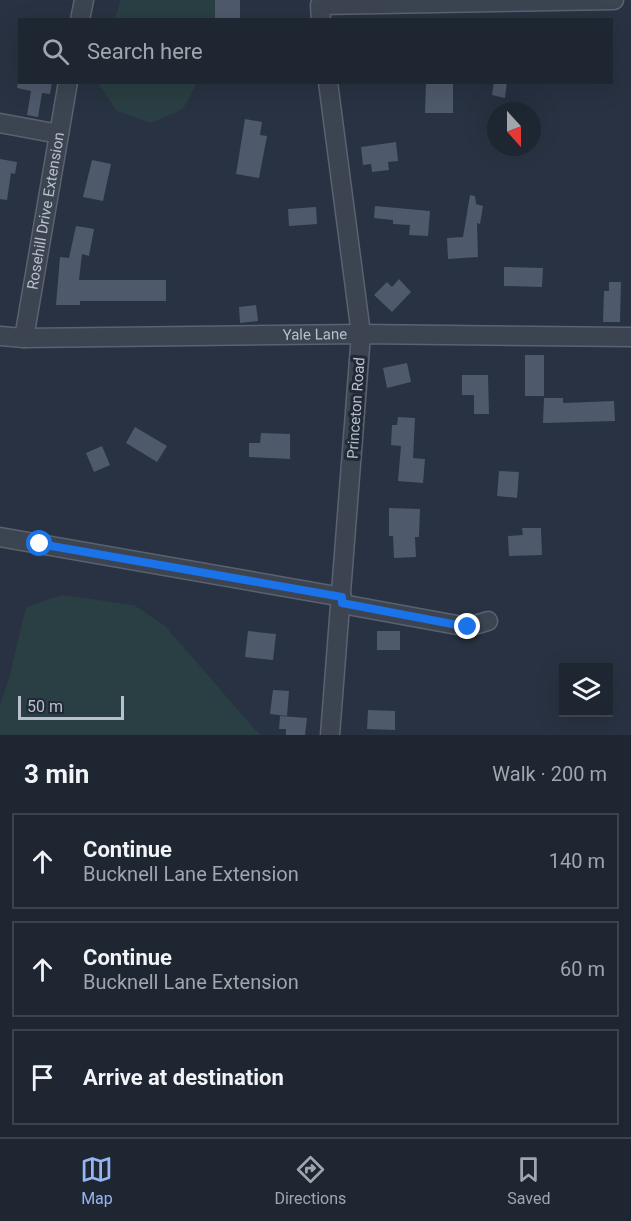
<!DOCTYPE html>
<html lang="en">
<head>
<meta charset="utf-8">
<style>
	:root { --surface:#1e2632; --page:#262e3a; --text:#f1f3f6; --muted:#a1a5ac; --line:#3c434d; --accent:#95b5f5 }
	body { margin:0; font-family:Roboto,sans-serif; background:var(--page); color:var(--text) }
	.controls { position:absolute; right:18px; bottom:18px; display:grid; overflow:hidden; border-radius:0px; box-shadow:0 6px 24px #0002 }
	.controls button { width:54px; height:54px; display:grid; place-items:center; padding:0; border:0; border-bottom:2px solid var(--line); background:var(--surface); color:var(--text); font:30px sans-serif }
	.compass { position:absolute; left:487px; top:102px; width:54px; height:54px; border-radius:50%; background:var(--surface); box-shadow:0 6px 24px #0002; rotate:159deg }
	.scale { position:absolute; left:18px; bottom:15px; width:106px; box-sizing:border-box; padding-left:6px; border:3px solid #b9bfcc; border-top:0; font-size:16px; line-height:21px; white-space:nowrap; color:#b9bfcc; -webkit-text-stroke:4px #212937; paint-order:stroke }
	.stop { position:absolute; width:18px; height:18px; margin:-14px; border:4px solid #1a73e8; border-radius:50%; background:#fff }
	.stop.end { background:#1a73e8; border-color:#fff; box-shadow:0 2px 6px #0008 }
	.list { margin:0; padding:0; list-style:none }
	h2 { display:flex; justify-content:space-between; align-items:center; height:78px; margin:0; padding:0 24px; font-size:26px }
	h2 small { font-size:20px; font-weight:400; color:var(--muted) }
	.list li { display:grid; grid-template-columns:39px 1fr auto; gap:18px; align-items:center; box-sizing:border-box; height:96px; margin:0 12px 12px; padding:0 12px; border:2px solid var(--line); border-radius:0px }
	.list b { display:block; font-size:22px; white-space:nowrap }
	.list p { margin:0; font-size:20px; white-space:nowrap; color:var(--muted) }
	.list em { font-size:20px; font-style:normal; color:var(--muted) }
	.icon { flex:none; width:33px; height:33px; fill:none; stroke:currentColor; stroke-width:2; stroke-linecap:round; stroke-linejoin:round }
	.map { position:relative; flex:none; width:631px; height:735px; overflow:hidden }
	.search { position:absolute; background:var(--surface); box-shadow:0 6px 24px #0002; left:18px; right:18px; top:18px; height:66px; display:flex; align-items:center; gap:15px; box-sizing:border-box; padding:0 21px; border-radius:0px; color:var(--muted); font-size:22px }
	.sheet { height:402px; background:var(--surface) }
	nav { display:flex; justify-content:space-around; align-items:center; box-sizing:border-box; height:84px; border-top:2px solid var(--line); background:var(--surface); font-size:16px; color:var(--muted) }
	nav a { display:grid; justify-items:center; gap:3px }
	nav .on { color:var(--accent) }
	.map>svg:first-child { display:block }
	.green { fill:#2a3f43 }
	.building { fill:#4e596b }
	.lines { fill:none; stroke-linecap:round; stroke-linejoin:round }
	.minor-casing { stroke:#5a626f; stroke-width:21 }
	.minor { stroke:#3c4452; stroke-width:18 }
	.route { stroke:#1a73e8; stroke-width:8 }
	.labels { text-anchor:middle; stroke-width:6; stroke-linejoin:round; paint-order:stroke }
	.street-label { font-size:15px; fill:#b9bfcc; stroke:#212937 }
</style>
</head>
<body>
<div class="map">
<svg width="631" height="735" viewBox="0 0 631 735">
	<rect width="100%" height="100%" fill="#283242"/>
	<path class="green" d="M 121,0 L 234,0 L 227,19 L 114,20 Z
		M 98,83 L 197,83 L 183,109 L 151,123 L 117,111 Z
		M 62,595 L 134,605 L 165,626 L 260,735 L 0,735 L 0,706 L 9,678 L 26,607 Z"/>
	<path class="building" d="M 215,0 L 240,0 L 240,20 L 215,20 Z
		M 18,82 L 52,82 L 50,94 L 42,93 L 38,117 L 27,115 L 31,91 L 17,88 Z
		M 426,82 L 453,82 L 453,113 L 425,113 Z
		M 494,82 L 507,82 L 505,98 L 492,95 Z
		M 245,119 L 262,122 L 260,135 L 267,136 L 259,178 L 236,174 Z
		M 396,142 L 398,161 L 388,162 L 389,170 L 372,172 L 371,164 L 363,165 L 361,147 Z
		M 0,159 L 17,162 L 15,174 L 11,173 L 7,200 L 0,199 Z
		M 92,160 L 111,164 L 103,201 L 83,197 Z
		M 470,195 L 475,196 L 476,204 L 483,206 L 480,224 L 477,223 L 478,257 L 448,259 L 447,238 L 463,237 Z
		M 375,206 L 430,211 L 428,236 L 409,235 L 410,225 L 393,224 L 393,220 L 374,218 Z
		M 316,207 L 317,224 L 289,226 L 288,209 Z
		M 76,226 L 94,229 L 89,256 L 82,254 L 79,280 L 166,280 L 166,301 L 80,301 L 80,305 L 56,305 L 60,257 L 69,258 Z
		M 504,267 L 543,268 L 542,287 L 504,286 Z
		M 399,279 L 411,292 L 392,312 L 374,295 L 387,282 L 392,287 Z
		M 609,282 L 621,282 L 620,322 L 603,322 L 604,291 L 609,291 Z
		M 256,305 L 258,321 L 240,323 L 239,307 Z
		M 525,355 L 544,355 L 544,396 L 525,396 Z
		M 407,363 L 411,382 L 387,388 L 383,368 Z
		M 462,375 L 488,375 L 489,414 L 474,414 L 474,395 L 462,395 Z
		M 544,398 L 563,398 L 563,403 L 614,401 L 615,421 L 543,423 Z
		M 398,417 L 415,418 L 413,458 L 425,459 L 423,483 L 398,481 L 401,446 L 391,445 L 392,425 L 397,425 Z
		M 135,427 L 167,446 L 157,462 L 126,443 Z
		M 261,433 L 290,434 L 290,459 L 249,457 L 249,443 L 260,443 Z
		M 102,446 L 110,465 L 94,472 L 86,453 Z
		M 499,471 L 519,472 L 517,498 L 497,496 Z
		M 389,508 L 420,509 L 419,537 L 415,537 L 416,557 L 394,558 L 393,536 L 389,536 Z
		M 522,528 L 541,528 L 542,555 L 509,556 L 508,536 L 523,535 Z
		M 248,631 L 276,634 L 273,660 L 245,657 Z
		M 377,631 L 400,631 L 400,650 L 377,650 Z
		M 273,690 L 289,691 L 287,716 L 270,714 Z
		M 368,710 L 395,711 L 395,730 L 367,729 Z
		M 280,716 L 307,718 L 305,735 L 286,735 L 286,729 L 279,729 Z"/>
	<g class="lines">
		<g class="minor-casing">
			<g id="minor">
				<path d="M 80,20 L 84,0"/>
				<path d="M 321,20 L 320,5 L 614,0"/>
				<path d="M 328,82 L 361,334 L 330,735"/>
				<path d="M 0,123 L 59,134"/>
				<path id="s1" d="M 0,336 L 24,338 L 361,334 L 631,337"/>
				<path id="s2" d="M 24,338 L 68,82"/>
				<path d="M 0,537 L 342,597"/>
				<path d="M 342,604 L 468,627 L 488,621"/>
			</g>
		</g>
		<use href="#minor" class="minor"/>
	</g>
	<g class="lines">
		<path class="route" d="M 40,544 L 342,597 L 342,603 L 468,627"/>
	</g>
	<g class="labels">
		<g class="street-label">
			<text dy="5" stroke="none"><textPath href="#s2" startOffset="129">Rosehill Drive Extension</textPath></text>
			<text dy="5" stroke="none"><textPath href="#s1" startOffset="315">Yale Lane</textPath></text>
			<text transform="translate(356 408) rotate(-86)" y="5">Princeton Road</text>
		</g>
	</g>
</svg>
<div class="controls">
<button><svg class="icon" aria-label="layers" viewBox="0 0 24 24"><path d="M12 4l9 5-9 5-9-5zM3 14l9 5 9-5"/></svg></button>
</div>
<svg class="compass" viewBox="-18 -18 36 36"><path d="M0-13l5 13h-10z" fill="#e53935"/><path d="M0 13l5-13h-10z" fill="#a1a5ac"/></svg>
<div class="scale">50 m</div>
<div class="stop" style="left:40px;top:544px"></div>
<div class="stop end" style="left:468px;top:627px"></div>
<div class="search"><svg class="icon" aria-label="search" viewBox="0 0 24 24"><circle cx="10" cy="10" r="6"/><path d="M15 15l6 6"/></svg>Search here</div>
</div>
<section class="sheet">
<h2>3 min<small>Walk · 200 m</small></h2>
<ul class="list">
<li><svg class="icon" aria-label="ahead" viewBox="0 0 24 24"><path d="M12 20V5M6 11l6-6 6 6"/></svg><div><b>Continue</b><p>Bucknell Lane Extension</p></div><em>140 m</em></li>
<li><svg class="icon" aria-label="ahead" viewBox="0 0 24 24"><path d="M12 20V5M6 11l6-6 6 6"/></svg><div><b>Continue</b><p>Bucknell Lane Extension</p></div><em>60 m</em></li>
<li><svg class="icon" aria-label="arrive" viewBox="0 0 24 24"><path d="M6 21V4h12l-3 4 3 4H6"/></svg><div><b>Arrive at destination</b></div></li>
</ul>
</section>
<nav>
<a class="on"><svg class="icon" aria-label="map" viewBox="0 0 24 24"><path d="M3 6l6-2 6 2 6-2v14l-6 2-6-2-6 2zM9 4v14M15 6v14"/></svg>Map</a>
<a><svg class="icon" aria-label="directions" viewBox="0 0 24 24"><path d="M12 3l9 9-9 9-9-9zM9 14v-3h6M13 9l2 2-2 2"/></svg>Directions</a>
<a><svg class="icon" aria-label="saved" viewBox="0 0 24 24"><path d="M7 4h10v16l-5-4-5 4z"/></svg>Saved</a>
</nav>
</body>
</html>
